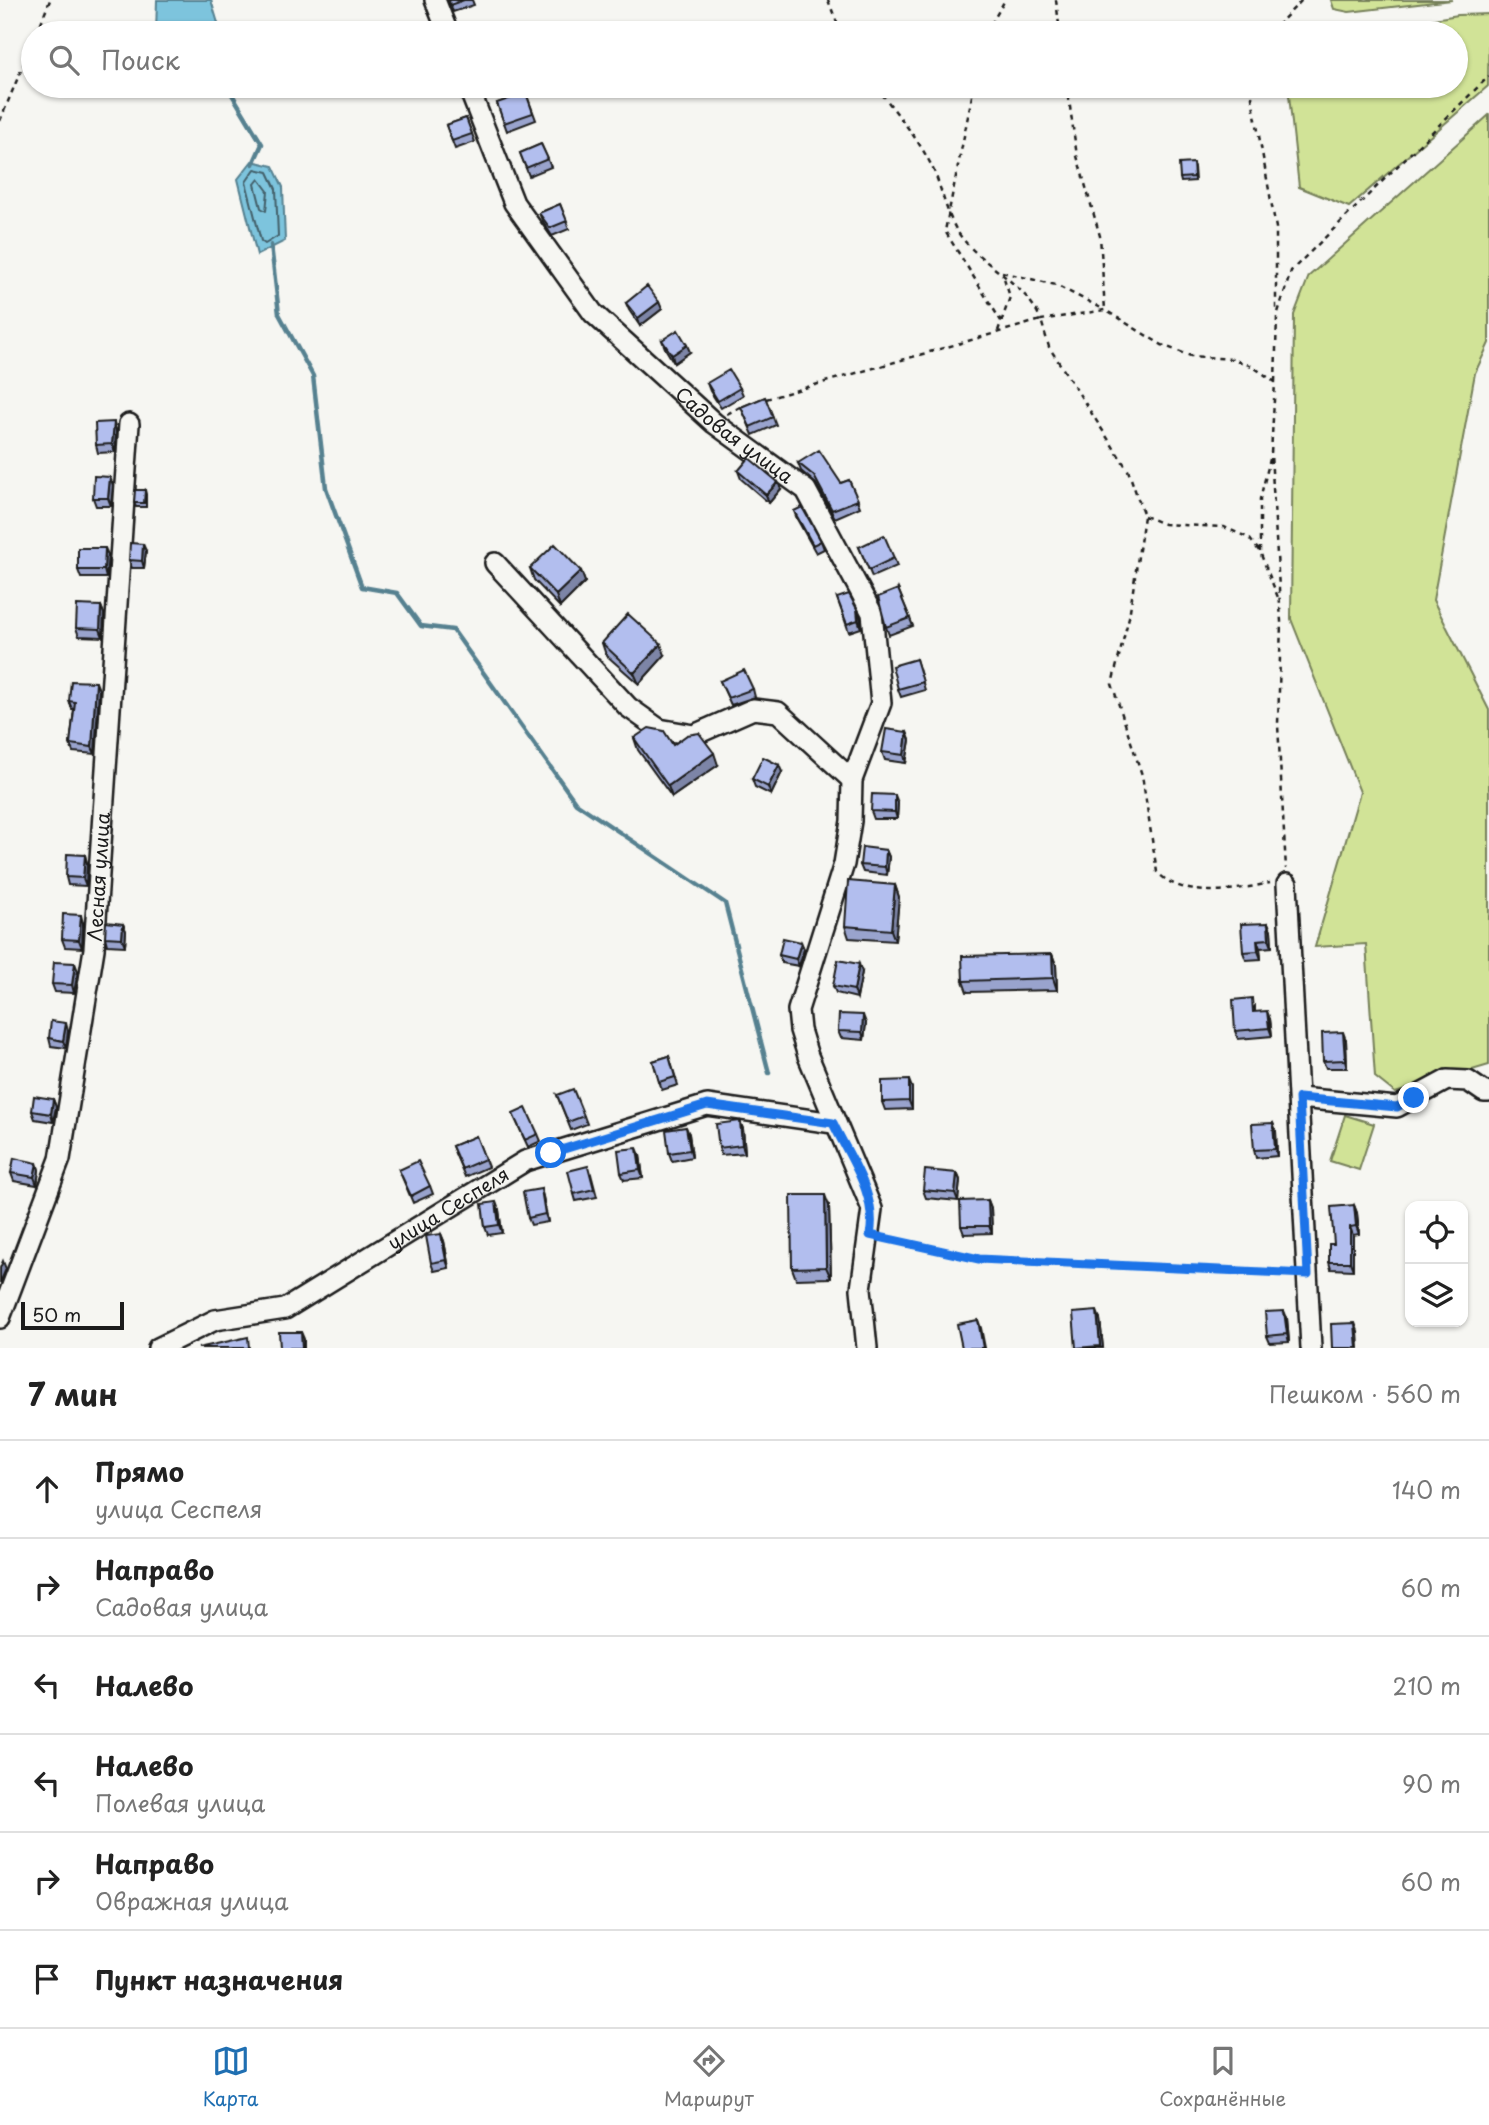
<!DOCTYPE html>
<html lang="ru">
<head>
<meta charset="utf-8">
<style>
	:root { --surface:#fff; --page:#f6f6f6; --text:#222; --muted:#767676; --line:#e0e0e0; --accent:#1f6fb2 }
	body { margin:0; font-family:"Playpen Sans",sans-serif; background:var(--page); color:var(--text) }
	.controls { position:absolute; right:21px; bottom:21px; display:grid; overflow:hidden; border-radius:14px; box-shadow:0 2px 5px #0004 }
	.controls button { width:63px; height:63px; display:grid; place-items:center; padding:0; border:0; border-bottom:2px solid var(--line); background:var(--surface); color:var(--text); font:35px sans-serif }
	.scale { position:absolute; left:21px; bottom:18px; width:103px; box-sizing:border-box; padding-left:7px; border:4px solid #1c1c1c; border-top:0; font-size:19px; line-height:24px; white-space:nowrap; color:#1c1c1c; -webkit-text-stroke:5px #f6f6f2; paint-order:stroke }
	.stop { position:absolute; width:21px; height:21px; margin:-16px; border:5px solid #1a73e8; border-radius:50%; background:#fff }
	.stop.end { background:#1a73e8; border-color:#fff; box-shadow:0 2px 7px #0008 }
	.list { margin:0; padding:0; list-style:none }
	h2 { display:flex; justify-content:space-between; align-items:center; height:91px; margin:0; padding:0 28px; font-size:30px }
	h2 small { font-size:23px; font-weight:400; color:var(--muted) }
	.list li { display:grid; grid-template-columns:46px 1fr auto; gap:21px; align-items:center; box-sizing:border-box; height:98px; padding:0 28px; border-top:2px solid var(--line) }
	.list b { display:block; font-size:26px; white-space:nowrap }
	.list p { margin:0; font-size:23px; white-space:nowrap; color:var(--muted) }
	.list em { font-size:23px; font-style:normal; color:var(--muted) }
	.icon { flex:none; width:38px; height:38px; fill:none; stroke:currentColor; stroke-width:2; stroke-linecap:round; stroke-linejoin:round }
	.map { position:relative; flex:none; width:1489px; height:1348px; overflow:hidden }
	.search { position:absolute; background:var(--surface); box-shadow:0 2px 5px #0004; left:21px; right:21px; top:21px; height:77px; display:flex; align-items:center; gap:18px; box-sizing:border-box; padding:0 24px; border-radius:38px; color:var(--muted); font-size:26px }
	.sheet { height:679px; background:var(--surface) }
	nav { display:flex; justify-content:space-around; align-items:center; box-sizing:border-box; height:98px; border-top:2px solid var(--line); background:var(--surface); font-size:19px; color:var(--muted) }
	nav a { display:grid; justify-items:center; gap:4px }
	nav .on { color:var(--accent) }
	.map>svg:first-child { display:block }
	.green { fill:#d1e397; stroke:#76805a; stroke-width:2 }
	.water { fill:#7dc4dd; stroke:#568190; stroke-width:2 }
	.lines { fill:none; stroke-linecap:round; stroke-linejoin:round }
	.shore { stroke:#435f69; stroke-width:2 }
	.stream { stroke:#568190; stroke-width:4.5 }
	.minor-casing { stroke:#1c1c1c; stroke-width:24 }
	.path { stroke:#1c1c1c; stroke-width:2.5; stroke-dasharray:5 5; stroke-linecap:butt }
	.minor { stroke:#f6f6f2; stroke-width:19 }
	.wall { fill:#99a3cd; stroke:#1c1c1c; stroke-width:2 }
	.shaded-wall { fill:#7d85a7; stroke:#1c1c1c; stroke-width:2 }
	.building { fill:#b2beee; stroke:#1c1c1c; stroke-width:2 }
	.route { stroke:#1a73e8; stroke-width:9 }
	.labels { text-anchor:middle; stroke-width:6; stroke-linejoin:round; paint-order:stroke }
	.street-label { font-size:19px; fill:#1c1c1c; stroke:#f6f6f2 }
</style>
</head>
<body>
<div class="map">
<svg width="1489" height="1348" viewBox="0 0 1489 1348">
	<rect width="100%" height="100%" fill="#f6f6f2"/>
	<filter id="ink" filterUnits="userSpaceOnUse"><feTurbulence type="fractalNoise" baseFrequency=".0143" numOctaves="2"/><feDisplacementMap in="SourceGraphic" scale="14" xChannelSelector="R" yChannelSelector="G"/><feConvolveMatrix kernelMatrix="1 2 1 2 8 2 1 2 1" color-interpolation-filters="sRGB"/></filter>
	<g filter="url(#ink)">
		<path class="green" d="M 1331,0 L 1452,0 L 1349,12 L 1334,9 Z
			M 1489,14 L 1488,86 L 1349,207 L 1299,187 L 1288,86 L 1456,86 L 1456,33 L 1348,33 L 1458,15 Z
			M 1489,115 L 1489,343 L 1475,373 L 1433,600 L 1489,710 L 1489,1065 L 1395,1093 L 1375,1077 L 1366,944 L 1315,947 L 1360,792 L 1291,619 L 1294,315 L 1309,276 Z
			M 1345,1115 L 1374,1124 L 1359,1170 L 1330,1161 Z"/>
		<path class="water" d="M 157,0 L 211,0 L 220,30 L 217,33 L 156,33 Z
			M 252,161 L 273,166 L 283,187 L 285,241 L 257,255 L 238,179 Z"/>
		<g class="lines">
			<path class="shore" d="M 255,169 L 268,172 L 276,189 L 278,236 L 265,244 L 261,241 L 246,182 Z
				M 259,179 L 268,191 L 266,211 L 261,208 L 255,184 Z"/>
			<path class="stream" d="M 227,86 L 262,144 L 253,164
				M 271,245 L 279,314 L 313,376 L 326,488 L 362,587 L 397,593 L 421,626 L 453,630 L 576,803 L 725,903 L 769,1073"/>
			<g class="minor-casing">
				<g id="minor">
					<path d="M 435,0 L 448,33"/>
					<path id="s1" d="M 468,86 L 514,203 L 593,313 L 714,423 L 806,490 L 872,613 L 881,703 L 852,780 L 851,821 L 844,864 L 798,1010 L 800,1030 L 808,1056 L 872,1209 L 861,1289 L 867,1348"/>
					<path d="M 495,563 L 628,707 L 659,729 L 694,735 L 753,709 L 778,712 L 852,780"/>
					<path d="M 1287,884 L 1311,1348"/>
					<path d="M 1299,1098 L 1397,1107 L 1447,1080 L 1468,1081 L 1484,1092 L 1489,1092"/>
					<path id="s2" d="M 0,1318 L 60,1159 L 94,949 L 129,424"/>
					<path id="s3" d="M 158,1348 L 215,1320 L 285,1309 L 525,1161 L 707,1105 L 833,1123"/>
				</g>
			</g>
			<path class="path" d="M 828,0 L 841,33
				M 1056,0 L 1060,33
				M 37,33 L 50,0
				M 986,33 L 1005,0
				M 1270,33 L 1302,0
				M 876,86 C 896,113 920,140 934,171 C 942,190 946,212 957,231 C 980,266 1024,280 1041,320 L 1105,310 L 1162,345 L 1191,356 L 1232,359 L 1252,366 L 1275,382 L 1271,454 L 1281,622 L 1278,725 L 1286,869
				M 974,86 L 945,231 L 1001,321
				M 1067,86 L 1077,156 L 1100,236 L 1105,310
				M 1253,86 L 1252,98 L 1276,228 L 1276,311
				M 0,121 L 33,41
				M 1002,272 L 1056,285 L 1103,309
				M 998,331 L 1010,297 L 1003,275
				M 1275,382 L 1277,316 L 1291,271 L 1489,76
				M 766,399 L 1041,320 L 1049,347 L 1128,470 L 1144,516 L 1129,617 L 1112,684 L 1142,775 L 1157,872 C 1185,901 1235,890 1270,883
				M 727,414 L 742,406
				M 1144,516 L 1164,524 L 1224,527 L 1249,538 L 1260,552 L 1279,600
				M 1260,552 L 1260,499 L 1270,459
				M 883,1238 L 979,1259 L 1290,1274"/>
			<use href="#minor" class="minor"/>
		</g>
		<path class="wall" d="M 449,0 L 472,0 L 474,5 L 453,12 Z
			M 526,93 L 536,120 L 507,131 L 497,103 Z
			M 466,118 L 475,142 L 455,149 L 446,125 Z
			M 541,144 L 551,167 L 529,176 L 520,153 Z
			M 1194,167 L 1195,181 L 1181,182 L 1180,178 Z
			M 560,204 L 569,229 L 552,236 L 542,220 L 539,213 Z
			M 626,303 L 662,309 L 640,326 L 629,310 Z
			M 662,340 L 690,352 L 674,363 L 665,348 Z
			M 707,383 L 740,388 L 743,395 L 721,408 L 710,391 Z
			M 765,397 L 776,425 L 753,435 L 741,407 Z
			M 116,430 L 115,452 L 98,453 L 96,445 Z
			M 798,463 L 841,483 L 849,480 L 860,507 L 835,518 L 816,484 L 801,471 Z
			M 738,471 L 781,489 L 769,503 L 741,479 Z
			M 113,485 L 111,506 L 96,506 L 93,498 Z
			M 145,490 L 146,494 L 146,507 L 136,507 L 134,503 Z
			M 794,511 L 821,541 L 824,549 L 816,553 L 797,519 Z
			M 859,547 L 894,558 L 897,566 L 872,577 Z
			M 146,551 L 144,568 L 132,568 L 129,560 Z
			M 108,555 L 106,578 L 81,578 L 78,570 Z
			M 530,568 L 581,571 L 585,582 L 560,607 L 534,580 Z
			M 898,589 L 913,626 L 889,635 L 886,627 Z
			M 837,598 L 860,617 L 861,628 L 849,632 Z
			M 101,606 L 104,614 L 103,637 L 79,636 L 76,628 Z
			M 602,643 L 665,655 L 639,684 L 606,655 Z
			M 916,659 L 925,690 L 901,697 L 898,689 Z
			M 720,681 L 753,689 L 755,697 L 731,705 Z
			M 99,690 L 95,754 L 73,752 L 70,744 L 74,709 L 72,709 L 69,701 Z
			M 907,732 L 910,740 L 906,763 L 885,760 L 882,752 Z
			M 634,738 L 673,745 L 718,765 L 672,797 L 638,750 Z
			M 782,772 L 771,795 L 755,787 L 752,779 Z
			M 898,803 L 897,819 L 874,819 L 871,811 Z
			M 886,850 L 889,857 L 887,875 L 863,872 L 860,865 Z
			M 85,855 L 87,863 L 86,886 L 68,885 L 66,877 Z
			M 895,885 L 899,897 L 895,941 L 849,938 L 845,926 Z
			M 83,923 L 82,948 L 65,947 L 62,939 Z
			M 1268,923 L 1271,930 L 1272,947 L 1260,948 L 1261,959 L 1246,960 L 1243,952 Z
			M 123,924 L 126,931 L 125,946 L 107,945 L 105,937 Z
			M 801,942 L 804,949 L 799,966 L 782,963 L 779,955 Z
			M 1052,954 L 1056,965 L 1057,990 L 967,992 L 963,981 Z
			M 78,971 L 74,993 L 55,992 L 52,984 Z
			M 862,972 L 857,998 L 836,993 L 833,986 Z
			M 1255,1006 L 1255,1012 L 1270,1019 L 1272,1036 L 1238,1039 L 1235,1031 Z
			M 866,1023 L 864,1040 L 841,1038 L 838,1031 Z
			M 68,1031 L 66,1048 L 51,1046 L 49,1038 Z
			M 1346,1040 L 1347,1068 L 1326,1068 L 1323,1061 Z
			M 669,1056 L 678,1085 L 662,1090 L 653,1061 Z
			M 912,1088 L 912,1109 L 885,1110 L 882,1102 Z
			M 557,1095 L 584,1116 L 587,1124 L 571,1130 Z
			M 53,1099 L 56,1107 L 53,1122 L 35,1119 L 32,1111 Z
			M 513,1114 L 538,1134 L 541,1141 L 528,1147 Z
			M 740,1121 L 743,1129 L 745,1153 L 721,1155 L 719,1148 Z
			M 1273,1123 L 1276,1131 L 1277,1156 L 1256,1158 L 1254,1150 Z
			M 689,1134 L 692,1157 L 672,1161 L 669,1153 Z
			M 476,1136 L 488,1167 L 465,1177 L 452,1146 Z
			M 640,1155 L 643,1178 L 624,1180 L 621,1173 Z
			M 37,1163 L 39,1170 L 37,1185 L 14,1181 L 11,1173 Z
			M 399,1170 L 430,1186 L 433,1194 L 413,1203 Z
			M 957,1173 L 960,1180 L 958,1201 L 926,1198 L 923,1190 Z
			M 591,1174 L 597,1197 L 576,1201 L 574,1194 Z
			M 541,1189 L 543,1197 L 548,1222 L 531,1225 L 528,1218 Z
			M 988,1200 L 991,1208 L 992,1233 L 964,1234 L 961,1226 Z
			M 1354,1205 L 1357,1213 L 1359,1234 L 1353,1235 L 1353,1270 L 1331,1269 L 1329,1262 L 1334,1244 Z
			M 829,1206 L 831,1278 L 796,1279 L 792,1268 Z
			M 499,1210 L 502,1233 L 488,1235 L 485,1227 Z
			M 441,1234 L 444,1241 L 449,1268 L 434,1271 L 431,1263 Z
			M 1287,1318 L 1289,1342 L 1270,1343 L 1267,1336 Z
			M 1100,1319 L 1103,1348 L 1076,1348 Z"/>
		<path class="shaded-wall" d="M 659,302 L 662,309 L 640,326 L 638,318 Z
			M 687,345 L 690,352 L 674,363 L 672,355 Z
			M 114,422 L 116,430 L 115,452 L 112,444 Z
			M 110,477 L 113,485 L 111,506 L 108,498 Z
			M 778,482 L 781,489 L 769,503 L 766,495 Z
			M 143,544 L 146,551 L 144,568 L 142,561 Z
			M 105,548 L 108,555 L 106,578 L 104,570 Z
			M 581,571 L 585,582 L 560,607 L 556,595 Z
			M 101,606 L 104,614 L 103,637 L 100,629 Z
			M 857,609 L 860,617 L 861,628 L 858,620 Z
			M 661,644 L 665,655 L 639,684 L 634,673 Z
			M 96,682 L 99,690 L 95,754 L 92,747 Z
			M 907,732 L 910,740 L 906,763 L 904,755 Z
			M 714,753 L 718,765 L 672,797 L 668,786 Z
			M 779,765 L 782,772 L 771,795 L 768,787 Z
			M 895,795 L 898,803 L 897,819 L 895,812 Z
			M 886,850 L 889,857 L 887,875 L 885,867 Z
			M 85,855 L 87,863 L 86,886 L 83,878 Z
			M 895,885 L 899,897 L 895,941 L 891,930 Z
			M 81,915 L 83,923 L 82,948 L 79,940 Z
			M 1268,923 L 1271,930 L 1272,947 L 1269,939 Z
			M 123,924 L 126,931 L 125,946 L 122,938 Z
			M 1257,940 L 1260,948 L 1261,959 L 1258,951 Z
			M 801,942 L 804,949 L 799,966 L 796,959 Z
			M 1052,954 L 1056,965 L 1057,990 L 1053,978 Z
			M 75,963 L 78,971 L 74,993 L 72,985 Z
			M 859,964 L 862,972 L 857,998 L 854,990 Z
			M 1267,1011 L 1270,1019 L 1272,1036 L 1269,1028 Z
			M 863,1015 L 866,1023 L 864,1040 L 862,1032 Z
			M 66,1023 L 68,1031 L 66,1048 L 63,1041 Z
			M 1343,1032 L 1346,1040 L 1347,1068 L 1345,1060 Z
			M 909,1080 L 912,1088 L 912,1109 L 909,1101 Z
			M 53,1099 L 56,1107 L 53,1122 L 51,1114 Z
			M 740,1121 L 743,1129 L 745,1153 L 742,1145 Z
			M 1273,1123 L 1276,1131 L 1277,1156 L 1275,1149 Z
			M 686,1127 L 689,1134 L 692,1157 L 690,1150 Z
			M 637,1148 L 640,1155 L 643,1178 L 640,1170 Z
			M 37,1163 L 39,1170 L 37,1185 L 34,1177 Z
			M 957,1173 L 960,1180 L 958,1201 L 955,1193 Z
			M 541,1189 L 543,1197 L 548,1222 L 545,1214 Z
			M 825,1195 L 829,1206 L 831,1278 L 826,1267 Z
			M 988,1200 L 991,1208 L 992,1233 L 989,1226 Z
			M 496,1202 L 499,1210 L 502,1233 L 499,1225 Z
			M 1354,1205 L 1357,1213 L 1359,1234 L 1356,1226 Z
			M 1350,1227 L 1353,1235 L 1353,1270 L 1350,1262 Z
			M 441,1234 L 444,1241 L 449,1268 L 446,1260 Z
			M 3,1261 L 6,1269 L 0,1283 L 0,1268 Z
			M 1097,1311 L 1100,1319 L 1103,1348 L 1101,1348 L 1100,1346 Z
			M 1284,1311 L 1287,1318 L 1289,1342 L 1287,1334 Z
			M 978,1320 L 981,1328 L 985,1348 L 983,1348 Z
			M 1355,1323 L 1358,1331 L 1359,1348 L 1357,1348 Z
			M 301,1332 L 304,1339 L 304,1348 L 302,1348 Z"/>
		<path class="building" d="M 449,0 L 464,0 L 450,5 Z
			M 526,93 L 533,113 L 504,123 L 497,103 Z
			M 466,118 L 472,134 L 452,141 L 446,125 Z
			M 541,144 L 548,159 L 526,168 L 520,153 Z
			M 1193,163 L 1194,177 L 1180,178 L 1179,164 Z
			M 560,204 L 567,221 L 550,228 L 539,213 Z
			M 647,286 L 659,302 L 638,318 L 626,303 Z
			M 678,330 L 687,345 L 672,355 L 662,340 Z
			M 729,370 L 740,388 L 718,401 L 707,383 Z
			M 765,397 L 773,417 L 750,427 L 741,407 Z
			M 114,422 L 112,444 L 96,445 L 95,423 Z
			M 819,450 L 841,483 L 849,480 L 858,500 L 832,510 L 814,476 L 798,463 Z
			M 749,458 L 778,482 L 766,495 L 738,471 Z
			M 94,476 L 110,477 L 108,498 L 93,498 Z
			M 135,490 L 145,490 L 144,503 L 134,503 Z
			M 802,507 L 821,541 L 813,545 L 794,511 Z
			M 884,535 L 894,558 L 869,570 L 859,547 Z
			M 130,543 L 143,544 L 142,561 L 129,560 Z
			M 555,544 L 581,571 L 556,595 L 530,568 Z
			M 78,548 L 105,548 L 104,570 L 78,570 Z
			M 898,589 L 910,618 L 886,627 L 878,597 Z
			M 849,594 L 857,609 L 858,620 L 847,624 L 837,598 Z
			M 77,605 L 101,606 L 100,629 L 76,628 Z
			M 628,614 L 661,644 L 634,673 L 602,643 Z
			M 916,659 L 923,682 L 898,689 L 892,666 Z
			M 744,670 L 753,689 L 728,698 L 720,681 Z
			M 71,681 L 96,682 L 92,747 L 70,744 L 75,702 L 69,701 Z
			M 649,728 L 664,731 L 673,745 L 687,735 L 699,733 L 714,753 L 668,786 L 634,738 Z
			M 886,729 L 907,732 L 904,755 L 882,752 Z
			M 763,757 L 779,765 L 768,787 L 752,779 Z
			M 872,794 L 895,795 L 895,812 L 871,811 Z
			M 862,847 L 886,850 L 885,867 L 860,865 Z
			M 67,854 L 85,855 L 83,878 L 66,877 Z
			M 848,881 L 895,885 L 891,930 L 845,926 Z
			M 63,914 L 81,915 L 79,940 L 62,939 Z
			M 106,922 L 123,924 L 122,938 L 105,937 Z
			M 1268,923 L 1269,939 L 1257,940 L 1258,951 L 1243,952 L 1241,924 Z
			M 783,938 L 801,942 L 796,959 L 779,955 Z
			M 1052,954 L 1053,978 L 963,981 L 962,956 Z
			M 838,960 L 859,964 L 854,990 L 833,986 Z
			M 54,962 L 75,963 L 72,985 L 52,984 Z
			M 1252,998 L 1253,1012 L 1267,1011 L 1269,1028 L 1235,1031 L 1233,1000 Z
			M 839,1014 L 863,1015 L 862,1032 L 838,1031 Z
			M 51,1021 L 66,1023 L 63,1041 L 49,1038 Z
			M 1343,1032 L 1345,1060 L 1323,1061 L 1322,1033 Z
			M 669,1056 L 675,1077 L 659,1082 L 653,1061 Z
			M 909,1080 L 909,1101 L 882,1102 L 882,1081 Z
			M 573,1089 L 584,1116 L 568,1122 L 557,1095 Z
			M 34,1096 L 53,1099 L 51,1114 L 32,1111 Z
			M 526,1108 L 538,1134 L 525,1140 L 513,1114 Z
			M 740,1121 L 742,1145 L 719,1148 L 716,1124 Z
			M 1273,1123 L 1275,1149 L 1254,1150 L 1252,1124 Z
			M 686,1127 L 690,1150 L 669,1153 L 666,1130 Z
			M 476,1136 L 485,1159 L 462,1169 L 452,1146 Z
			M 637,1148 L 640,1170 L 621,1173 L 618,1150 Z
			M 14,1158 L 37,1163 L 34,1177 L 11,1173 Z
			M 418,1161 L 430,1186 L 411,1196 L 399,1170 Z
			M 588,1166 L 594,1189 L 574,1194 L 568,1171 Z
			M 925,1170 L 957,1173 L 955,1193 L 923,1190 Z
			M 541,1189 L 545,1214 L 528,1218 L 523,1192 Z
			M 791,1195 L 825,1195 L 826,1267 L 792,1268 Z
			M 988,1200 L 989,1226 L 961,1226 L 960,1201 Z
			M 496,1202 L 499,1225 L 485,1227 L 482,1204 Z
			M 1354,1205 L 1356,1226 L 1350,1227 L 1350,1262 L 1329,1262 L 1329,1244 L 1334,1244 L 1331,1207 Z
			M 441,1234 L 446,1260 L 431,1263 L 426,1236 Z
			M 1097,1311 L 1100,1346 L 1076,1348 L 1073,1313 Z
			M 1284,1311 L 1287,1334 L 1267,1336 L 1265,1312 Z
			M 978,1320 L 983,1348 L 962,1348 L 957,1324 Z
			M 1355,1323 L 1357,1348 L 1332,1348 L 1331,1324 Z
			M 279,1332 L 301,1332 L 302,1348 L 280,1348 Z
			M 248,1337 L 249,1348 L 198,1348 Z"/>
	</g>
	<g class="lines" filter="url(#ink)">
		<path class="route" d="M 551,1153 L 707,1105 L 833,1123 C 849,1157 878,1195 870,1235 L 979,1259 L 1308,1274 L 1299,1098 L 1397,1107 L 1414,1098"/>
	</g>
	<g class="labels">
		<g class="street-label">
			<text dy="7" stroke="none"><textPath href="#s1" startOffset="448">Садовая улица</textPath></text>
			<text dy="7" stroke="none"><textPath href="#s2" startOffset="455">Лесная улица</textPath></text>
			<text dy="7" stroke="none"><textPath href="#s3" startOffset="326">улица Сеспеля</textPath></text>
		</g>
	</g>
</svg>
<div class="controls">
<button><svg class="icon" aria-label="locate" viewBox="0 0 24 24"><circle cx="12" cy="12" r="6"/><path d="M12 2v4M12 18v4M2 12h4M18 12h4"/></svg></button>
<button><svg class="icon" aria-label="layers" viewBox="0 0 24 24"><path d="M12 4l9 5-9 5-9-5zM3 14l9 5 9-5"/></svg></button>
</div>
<div class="scale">50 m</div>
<div class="stop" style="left:551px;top:1153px"></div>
<div class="stop end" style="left:1414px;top:1098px"></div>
<div class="search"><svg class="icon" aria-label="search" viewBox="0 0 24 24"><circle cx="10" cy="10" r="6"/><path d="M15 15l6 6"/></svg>Поиск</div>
</div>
<section class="sheet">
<h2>7 мин<small>Пешком · 560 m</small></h2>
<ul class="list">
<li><svg class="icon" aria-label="ahead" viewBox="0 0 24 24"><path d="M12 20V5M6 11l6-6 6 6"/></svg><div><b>Прямо</b><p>улица Сеспеля</p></div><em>140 m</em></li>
<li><svg class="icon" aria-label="right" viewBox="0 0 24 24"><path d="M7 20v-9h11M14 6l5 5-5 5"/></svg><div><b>Направо</b><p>Садовая улица</p></div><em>60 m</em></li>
<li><svg class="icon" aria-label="left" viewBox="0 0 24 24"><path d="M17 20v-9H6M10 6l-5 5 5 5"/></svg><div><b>Налево</b></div><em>210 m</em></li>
<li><svg class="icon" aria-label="left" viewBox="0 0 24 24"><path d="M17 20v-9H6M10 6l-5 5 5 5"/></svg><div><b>Налево</b><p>Полевая улица</p></div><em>90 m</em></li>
<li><svg class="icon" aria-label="right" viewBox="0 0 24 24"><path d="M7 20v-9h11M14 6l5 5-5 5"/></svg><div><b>Направо</b><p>Овражная улица</p></div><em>60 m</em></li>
<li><svg class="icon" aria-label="arrive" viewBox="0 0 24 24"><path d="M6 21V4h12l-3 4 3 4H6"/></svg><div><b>Пункт назначения</b></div></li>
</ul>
</section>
<nav>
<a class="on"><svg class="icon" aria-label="map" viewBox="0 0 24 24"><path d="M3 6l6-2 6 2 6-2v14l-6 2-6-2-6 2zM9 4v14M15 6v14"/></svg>Карта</a>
<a><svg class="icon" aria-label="directions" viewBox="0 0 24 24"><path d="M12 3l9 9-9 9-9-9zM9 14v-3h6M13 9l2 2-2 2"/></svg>Маршрут</a>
<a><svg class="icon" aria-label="saved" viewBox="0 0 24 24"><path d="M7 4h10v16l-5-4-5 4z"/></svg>Сохранённые</a>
</nav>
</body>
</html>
